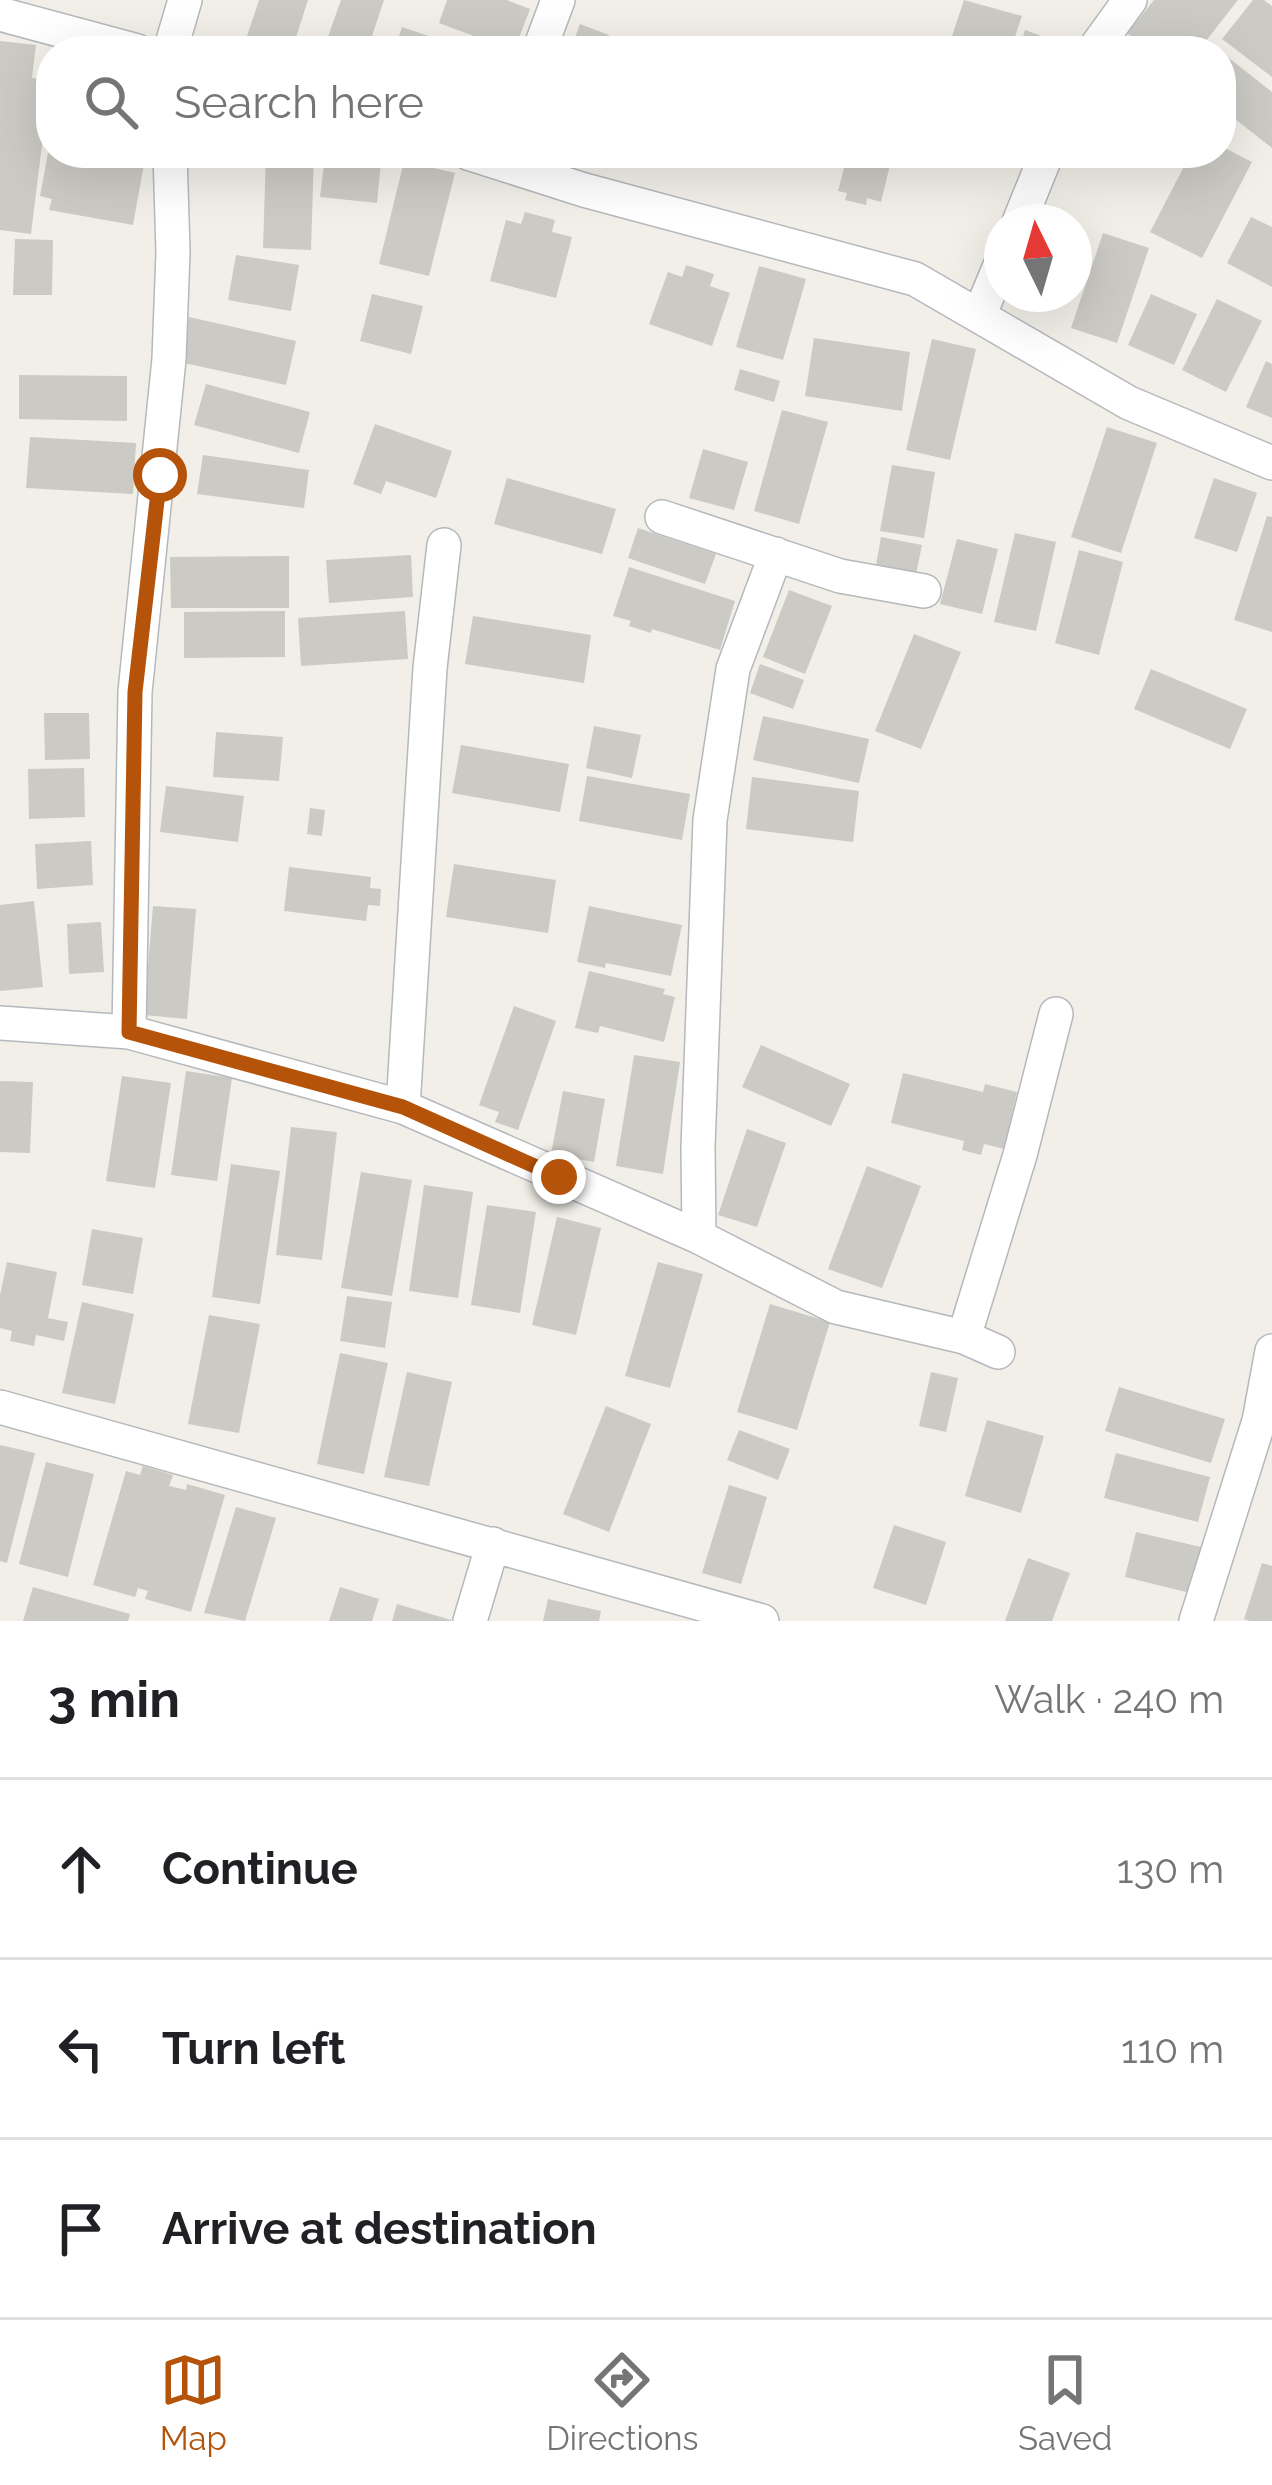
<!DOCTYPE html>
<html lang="en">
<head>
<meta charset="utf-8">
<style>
	:root { --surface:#fff; --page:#f6f6f6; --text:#202124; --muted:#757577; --line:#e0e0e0; --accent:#b45309 }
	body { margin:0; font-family:Raleway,sans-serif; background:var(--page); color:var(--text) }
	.compass { position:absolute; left:984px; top:204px; width:108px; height:108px; border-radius:50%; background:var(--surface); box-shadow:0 12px 48px #0002; rotate:355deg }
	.stop { position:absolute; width:36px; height:36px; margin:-27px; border:9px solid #b45309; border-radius:50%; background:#fff }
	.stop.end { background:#b45309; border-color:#fff; box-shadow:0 3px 12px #0008 }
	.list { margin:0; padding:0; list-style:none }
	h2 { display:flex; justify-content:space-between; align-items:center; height:156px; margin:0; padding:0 48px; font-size:51px }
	h2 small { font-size:39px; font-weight:400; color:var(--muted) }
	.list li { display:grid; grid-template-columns:78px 1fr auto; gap:36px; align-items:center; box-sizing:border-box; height:180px; padding:0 48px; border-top:3px solid var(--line) }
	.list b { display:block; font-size:45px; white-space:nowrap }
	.list em { font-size:39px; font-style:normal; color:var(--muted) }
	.icon { flex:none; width:66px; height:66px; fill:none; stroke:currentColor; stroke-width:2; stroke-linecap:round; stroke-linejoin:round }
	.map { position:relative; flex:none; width:1272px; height:1621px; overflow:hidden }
	.search { position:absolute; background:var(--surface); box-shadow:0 12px 48px #0002; left:36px; right:36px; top:36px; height:132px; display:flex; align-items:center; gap:30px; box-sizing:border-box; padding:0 42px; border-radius:48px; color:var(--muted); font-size:45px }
	.sheet { height:696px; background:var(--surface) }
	nav { display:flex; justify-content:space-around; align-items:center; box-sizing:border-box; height:168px; border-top:3px solid var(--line); background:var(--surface); font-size:33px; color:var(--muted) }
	nav a { display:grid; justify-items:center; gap:6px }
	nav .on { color:var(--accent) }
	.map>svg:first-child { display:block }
	.building { fill:#cccac5 }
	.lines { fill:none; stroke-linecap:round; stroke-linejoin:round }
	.street-casing { stroke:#b5b8bc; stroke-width:36 }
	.street { stroke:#fff; stroke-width:33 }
	.route { stroke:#b45309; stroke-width:15 }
</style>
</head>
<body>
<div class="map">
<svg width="1272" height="1621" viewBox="0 0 1272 1621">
	<rect width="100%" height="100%" fill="#f1efe8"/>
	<path class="building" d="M 259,0 L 308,0 L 292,50 L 247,36 Z
		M 341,0 L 384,0 L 367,51 L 323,51 Z
		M 447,0 L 507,0 L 530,9 L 514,51 L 439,23 Z
		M 964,0 L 1022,16 L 1010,51 L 947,51 Z
		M 1154,0 L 1238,0 L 1198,51 L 1150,51 L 1127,33 Z
		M 1253,0 L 1264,0 L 1272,6 L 1272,77 L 1222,39 Z
		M 580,24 L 609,35 L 603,51 L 570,51 Z
		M 402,27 L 470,50 L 470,51 L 394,51 Z
		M 1025,30 L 1058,42 L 1055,51 L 1018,51 Z
		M 0,41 L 36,45 L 32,78 L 50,80 L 31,234 L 0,230 Z
		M 1221,52 L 1272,92 L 1272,148 L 1221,108 Z
		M 1221,146 L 1252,162 L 1202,258 L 1150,232 L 1191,153 L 1221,153 Z
		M 48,153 L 146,153 L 133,225 L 49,210 L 52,199 L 40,196 Z
		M 266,153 L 314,153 L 311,250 L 263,248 Z
		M 848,153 L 893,153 L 881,202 L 867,198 L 866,205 L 845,200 L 847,193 L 838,191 Z
		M 325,156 L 381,162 L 377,203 L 320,197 Z
		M 404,161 L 455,173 L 429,276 L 379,264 Z
		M 525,212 L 555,220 L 552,232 L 572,237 L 556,298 L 490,281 L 506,220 L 521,224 Z
		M 1251,217 L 1272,227 L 1272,287 L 1227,263 Z
		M 1103,233 L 1149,248 L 1117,343 L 1071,328 Z
		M 15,239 L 53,240 L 52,295 L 13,295 Z
		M 236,255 L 299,265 L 291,311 L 228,300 Z
		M 686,265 L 714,274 L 710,286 L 730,293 L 712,346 L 649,324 L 668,272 L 682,277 Z
		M 759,266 L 806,279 L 783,360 L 736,347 Z
		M 372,294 L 423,306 L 411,354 L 360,341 Z
		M 1151,294 L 1197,314 L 1174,365 L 1128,345 Z
		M 1217,299 L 1262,321 L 1226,392 L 1182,370 Z
		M 189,317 L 296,341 L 286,385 L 179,362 Z
		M 814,338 L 910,352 L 902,411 L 805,396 Z
		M 932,339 L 976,349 L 950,460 L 906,450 Z
		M 1266,361 L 1272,364 L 1272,418 L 1246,407 Z
		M 740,369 L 780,381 L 774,402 L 734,390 Z
		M 19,375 L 127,376 L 127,421 L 19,419 Z
		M 206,384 L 310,412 L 299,453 L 194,425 Z
		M 782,410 L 828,422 L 799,524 L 754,511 Z
		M 375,424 L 452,451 L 436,498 L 386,481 L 381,494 L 353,484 Z
		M 1107,427 L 1157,443 L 1121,553 L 1071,537 Z
		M 30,437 L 136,443 L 133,494 L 26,488 Z
		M 703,449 L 748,462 L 734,510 L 689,498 Z
		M 203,455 L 309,470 L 304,508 L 197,494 Z
		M 892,465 L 935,472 L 924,538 L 880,531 Z
		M 507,478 L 616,509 L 602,554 L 494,524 Z
		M 1214,478 L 1257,493 L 1237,552 L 1194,538 Z
		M 1267,516 L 1272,517 L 1272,632 L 1234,620 Z
		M 638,528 L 716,554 L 705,584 L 628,558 Z
		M 1015,533 L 1056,542 L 1036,631 L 994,622 Z
		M 881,537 L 922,545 L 915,579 L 875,571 Z
		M 957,539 L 998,549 L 982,614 L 940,604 Z
		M 1079,550 L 1123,562 L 1099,655 L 1055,643 Z
		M 411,555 L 413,597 L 329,603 L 326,560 Z
		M 289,556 L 289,608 L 171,608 L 170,557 Z
		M 629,567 L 735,601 L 720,650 L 652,629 L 651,633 L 629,626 L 631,621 L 613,616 Z
		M 789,590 L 832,606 L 805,674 L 763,657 Z
		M 285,611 L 285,657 L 184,658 L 184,612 Z
		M 405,611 L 408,659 L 301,666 L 298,618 Z
		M 473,616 L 591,635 L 584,683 L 465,664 Z
		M 914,634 L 961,652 L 921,749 L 875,731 Z
		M 760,664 L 804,680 L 793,709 L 750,693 Z
		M 1151,669 L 1247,709 L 1230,749 L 1134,709 Z
		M 44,713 L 89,713 L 90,759 L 45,760 Z
		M 763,716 L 869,739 L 859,783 L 753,760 Z
		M 594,726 L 641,735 L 632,778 L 586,768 Z
		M 216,732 L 283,737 L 279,781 L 213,777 Z
		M 461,745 L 569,764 L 560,812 L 452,793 Z
		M 84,768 L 85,817 L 29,819 L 28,769 Z
		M 587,776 L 690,794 L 682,840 L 579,821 Z
		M 752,777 L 859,791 L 853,842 L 746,829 Z
		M 166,786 L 244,796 L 238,842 L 160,832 Z
		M 310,808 L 325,810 L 322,836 L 307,834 Z
		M 91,841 L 93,885 L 37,889 L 35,844 Z
		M 454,864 L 556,880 L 548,933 L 446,917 Z
		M 289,867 L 371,877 L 370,888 L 381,889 L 380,906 L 368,905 L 366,921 L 284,911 Z
		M 34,901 L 43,987 L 0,991 L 0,905 Z
		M 153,906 L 196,909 L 187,1019 L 144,1015 Z
		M 589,906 L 682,925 L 671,976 L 606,963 L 605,968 L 577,962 Z
		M 101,922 L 104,972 L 69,974 L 67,924 Z
		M 589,971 L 665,989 L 663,994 L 675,997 L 664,1042 L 600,1026 L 598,1033 L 575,1028 Z
		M 514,1006 L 556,1021 L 518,1130 L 495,1122 L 499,1112 L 479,1105 Z
		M 761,1045 L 850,1084 L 831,1126 L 742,1087 Z
		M 634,1055 L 680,1062 L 663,1174 L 616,1166 Z
		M 186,1071 L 232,1078 L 217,1181 L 171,1175 Z
		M 903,1073 L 983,1092 L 985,1084 L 1017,1092 L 1004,1149 L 984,1144 L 981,1155 L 962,1150 L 964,1141 L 891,1123 Z
		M 122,1076 L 171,1083 L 155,1188 L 106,1181 Z
		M 0,1081 L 33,1082 L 30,1153 L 0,1152 Z
		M 563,1091 L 605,1099 L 594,1162 L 551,1154 Z
		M 291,1127 L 337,1132 L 322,1260 L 276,1255 Z
		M 747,1129 L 786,1143 L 757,1227 L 718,1215 Z
		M 231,1164 L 280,1171 L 260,1304 L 212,1297 Z
		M 867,1166 L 921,1186 L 882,1288 L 828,1269 Z
		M 361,1172 L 412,1180 L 392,1296 L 341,1288 Z
		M 424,1185 L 473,1192 L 458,1298 L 409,1291 Z
		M 487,1205 L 536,1212 L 520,1313 L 471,1305 Z
		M 557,1217 L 601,1228 L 576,1335 L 532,1325 Z
		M 92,1229 L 143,1238 L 133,1294 L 82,1285 Z
		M 7,1262 L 57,1272 L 48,1318 L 68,1322 L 64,1341 L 36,1335 L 34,1346 L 10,1341 L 12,1331 L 0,1328 L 0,1295 Z
		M 658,1262 L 703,1274 L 670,1388 L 625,1376 Z
		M 347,1296 L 392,1302 L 385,1348 L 340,1341 Z
		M 82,1302 L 134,1314 L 115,1404 L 62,1393 Z
		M 770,1304 L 830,1322 L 797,1430 L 737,1412 Z
		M 209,1315 L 260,1324 L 239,1433 L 188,1424 Z
		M 340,1353 L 388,1363 L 364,1474 L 317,1464 Z
		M 407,1372 L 452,1382 L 429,1486 L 384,1477 Z
		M 931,1372 L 958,1378 L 946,1432 L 919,1426 Z
		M 1119,1387 L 1225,1419 L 1211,1463 L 1105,1431 Z
		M 606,1406 L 651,1424 L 609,1532 L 563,1514 Z
		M 987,1420 L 1044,1436 L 1021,1513 L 965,1496 Z
		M 739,1430 L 790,1449 L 778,1480 L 727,1460 Z
		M 0,1445 L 35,1453 L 7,1563 L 0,1561 Z
		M 1116,1453 L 1210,1477 L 1198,1522 L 1104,1498 Z
		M 46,1462 L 94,1474 L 68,1577 L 19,1564 Z
		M 143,1466 L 173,1475 L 169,1486 L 186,1490 L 187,1484 L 225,1495 L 191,1612 L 145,1599 L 148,1591 L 138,1588 L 135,1597 L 93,1585 L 126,1471 L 140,1475 Z
		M 729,1485 L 767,1497 L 741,1584 L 702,1573 Z
		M 236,1507 L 276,1518 L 245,1621 L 204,1613 Z
		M 894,1525 L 946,1542 L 926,1605 L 873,1588 Z
		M 1136,1532 L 1201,1547 L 1190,1593 L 1125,1577 Z
		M 1028,1558 L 1070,1573 L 1052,1621 L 1005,1621 Z
		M 1262,1563 L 1272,1566 L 1272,1621 L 1250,1621 L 1244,1619 Z
		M 33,1587 L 130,1614 L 128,1621 L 23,1621 Z
		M 340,1587 L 379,1599 L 372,1621 L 329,1621 Z
		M 548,1599 L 601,1611 L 599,1621 L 543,1621 Z
		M 397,1604 L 451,1620 L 451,1621 L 392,1621 Z"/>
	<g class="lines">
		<g class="street-casing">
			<path id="street" d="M 0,14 L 137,51
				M 170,51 L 185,0
				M 539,51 L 558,0
				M 1093,51 L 1130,0
				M 468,153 L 584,190 L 915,279 L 1129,403 L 1272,463
				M 1019,222 L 1047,153
				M 979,316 L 1002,261
				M 662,517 L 840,576 L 924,591
				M 0,1023 L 129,1032 L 403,1107 L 699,1237 L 836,1307 L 964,1337 L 998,1352
				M 129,1032 L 135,692 L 169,359 L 173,252 L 170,153
				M 403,1107 L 430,668 L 444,545
				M 699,1237 L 698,1147 L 710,820 L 733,669 L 776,554
				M 964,1337 L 1020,1155 L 1056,1014
				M 0,1407 L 762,1621
				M 470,1621 L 493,1544
				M 1196,1621 L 1259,1421 L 1272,1351"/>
		</g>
		<use href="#street" class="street"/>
	</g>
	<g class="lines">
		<path class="route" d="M 160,475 L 135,692 L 129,1032 L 403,1107 L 559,1177"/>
	</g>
</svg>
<svg class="compass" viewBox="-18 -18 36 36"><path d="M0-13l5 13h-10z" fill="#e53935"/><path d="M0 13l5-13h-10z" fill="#757577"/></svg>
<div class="stop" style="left:160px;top:475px"></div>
<div class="stop end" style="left:559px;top:1177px"></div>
<div class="search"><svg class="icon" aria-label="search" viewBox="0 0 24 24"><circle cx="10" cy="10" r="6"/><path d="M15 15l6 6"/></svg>Search here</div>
</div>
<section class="sheet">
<h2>3 min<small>Walk · 240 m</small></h2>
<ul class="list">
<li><svg class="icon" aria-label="ahead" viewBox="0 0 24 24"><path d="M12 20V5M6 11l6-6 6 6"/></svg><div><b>Continue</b></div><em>130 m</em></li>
<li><svg class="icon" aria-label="left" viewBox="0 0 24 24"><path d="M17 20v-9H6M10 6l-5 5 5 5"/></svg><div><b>Turn left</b></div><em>110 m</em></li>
<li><svg class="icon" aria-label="arrive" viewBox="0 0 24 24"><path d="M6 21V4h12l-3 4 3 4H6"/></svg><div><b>Arrive at destination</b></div></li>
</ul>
</section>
<nav>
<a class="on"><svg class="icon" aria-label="map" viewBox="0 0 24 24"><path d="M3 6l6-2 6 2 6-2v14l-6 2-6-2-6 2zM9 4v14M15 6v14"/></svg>Map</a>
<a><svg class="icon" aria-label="directions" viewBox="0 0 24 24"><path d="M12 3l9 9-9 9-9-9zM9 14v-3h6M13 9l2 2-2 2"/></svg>Directions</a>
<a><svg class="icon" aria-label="saved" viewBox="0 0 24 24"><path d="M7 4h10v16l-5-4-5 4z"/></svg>Saved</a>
</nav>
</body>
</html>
